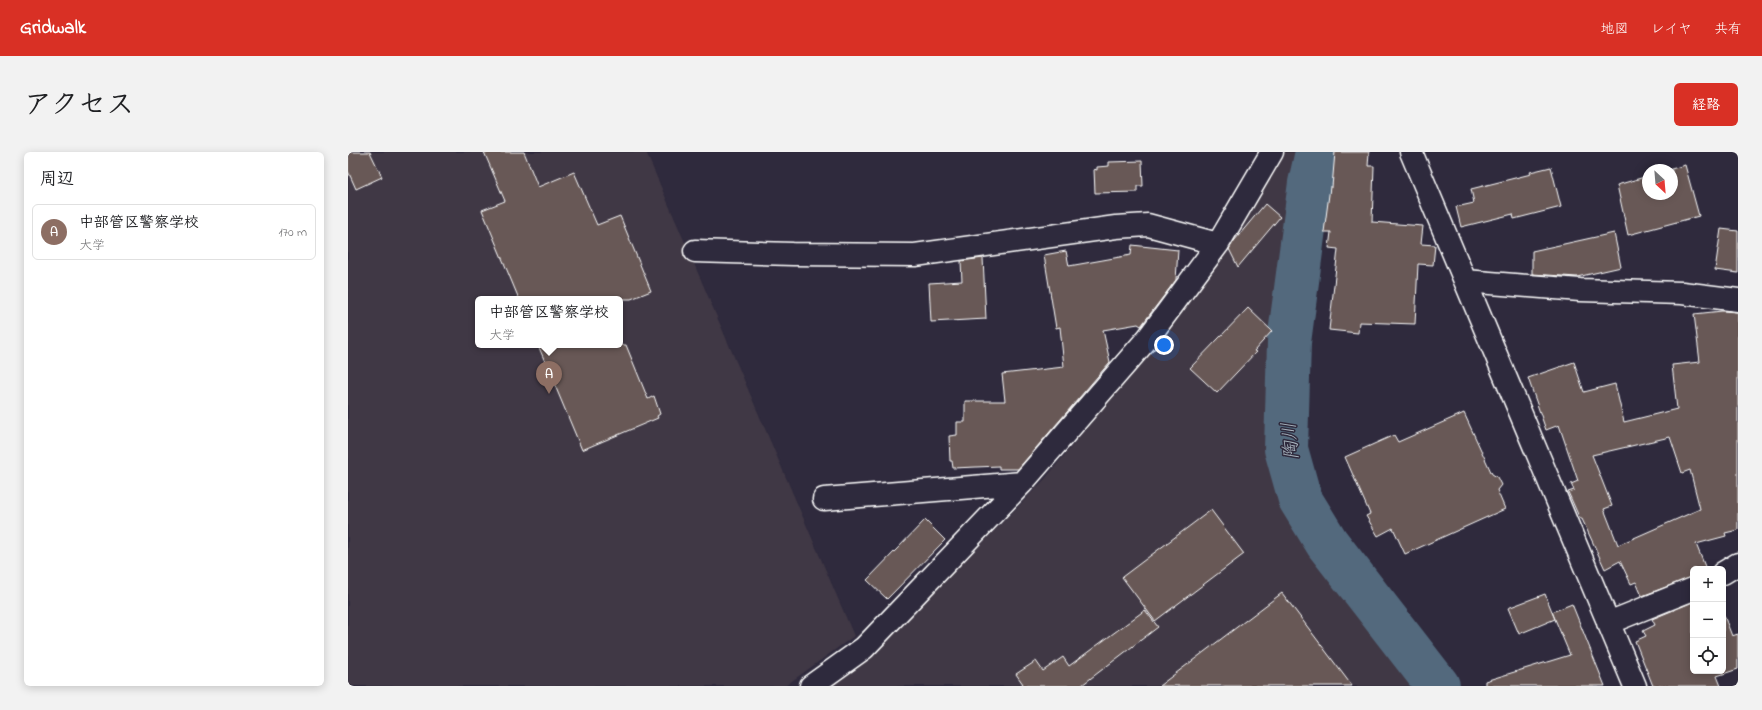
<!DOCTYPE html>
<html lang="ja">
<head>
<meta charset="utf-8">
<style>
	:root { --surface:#fff; --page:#f2f2f2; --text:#202124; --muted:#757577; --line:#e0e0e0; --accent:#d93025 }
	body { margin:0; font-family:"Indie Flower","Klee One",sans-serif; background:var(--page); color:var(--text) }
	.controls { position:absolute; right:12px; bottom:12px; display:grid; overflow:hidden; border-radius:6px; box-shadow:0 2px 10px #0003 }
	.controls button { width:36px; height:36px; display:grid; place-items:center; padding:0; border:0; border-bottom:1px solid var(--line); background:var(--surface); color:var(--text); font:20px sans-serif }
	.compass { position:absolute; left:1294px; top:12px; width:36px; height:36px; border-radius:50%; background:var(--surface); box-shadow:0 2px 10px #0003; rotate:154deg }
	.you { position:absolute; left:816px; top:193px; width:14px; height:14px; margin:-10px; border:3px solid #fff; border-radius:50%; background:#1a73e8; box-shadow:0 0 0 6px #1a73e833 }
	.badge { display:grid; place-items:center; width:26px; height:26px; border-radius:50%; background:var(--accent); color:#fff; font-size:13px; font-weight:700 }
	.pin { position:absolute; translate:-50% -33px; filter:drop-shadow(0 1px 2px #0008) }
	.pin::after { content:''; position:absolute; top:21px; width:14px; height:12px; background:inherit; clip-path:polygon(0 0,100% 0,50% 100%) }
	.popup { position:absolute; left:127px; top:144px; width:148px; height:52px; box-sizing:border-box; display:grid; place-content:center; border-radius:6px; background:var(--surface); filter:drop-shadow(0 1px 3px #0005); font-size:13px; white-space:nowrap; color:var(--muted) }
	.popup b { font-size:15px; color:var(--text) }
	.popup::after { content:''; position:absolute; left:50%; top:100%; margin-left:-8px; border:8px solid transparent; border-top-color:var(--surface) }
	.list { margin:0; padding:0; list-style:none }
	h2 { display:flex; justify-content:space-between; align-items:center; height:52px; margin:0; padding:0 16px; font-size:17px }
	h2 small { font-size:13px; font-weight:400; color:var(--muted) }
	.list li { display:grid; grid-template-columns:26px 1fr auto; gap:12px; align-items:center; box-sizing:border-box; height:56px; margin:0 8px 8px; padding:0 8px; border:1px solid var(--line); border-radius:6px }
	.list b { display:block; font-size:15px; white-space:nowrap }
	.list p { margin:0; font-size:13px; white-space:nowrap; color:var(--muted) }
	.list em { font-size:13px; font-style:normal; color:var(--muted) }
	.icon { flex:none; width:22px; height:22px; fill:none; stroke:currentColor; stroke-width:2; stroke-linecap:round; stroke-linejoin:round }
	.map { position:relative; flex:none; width:1390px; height:534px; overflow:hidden; border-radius:6px }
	header { display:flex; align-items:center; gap:24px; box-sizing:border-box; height:56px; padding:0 20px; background:var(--accent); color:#fff }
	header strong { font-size:19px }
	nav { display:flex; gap:22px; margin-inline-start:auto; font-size:14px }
	.intro { display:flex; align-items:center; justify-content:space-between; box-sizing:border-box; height:96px; padding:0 24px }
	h1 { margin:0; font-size:28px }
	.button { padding:10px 18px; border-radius:6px; background:var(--accent); color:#fff; font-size:14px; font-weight:700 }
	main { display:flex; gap:24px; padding:0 24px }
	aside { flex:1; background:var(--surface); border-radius:6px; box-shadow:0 2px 10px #0003 }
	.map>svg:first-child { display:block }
	.built { fill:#403845; fill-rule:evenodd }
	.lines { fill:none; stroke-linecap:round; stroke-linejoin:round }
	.river { stroke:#52697d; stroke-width:44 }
	.building { fill:#685957; stroke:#fff; fill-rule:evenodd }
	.minor-casing { stroke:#fff; stroke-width:25 }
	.minor { stroke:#2f2a3d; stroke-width:22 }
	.labels { text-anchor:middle; stroke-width:3; stroke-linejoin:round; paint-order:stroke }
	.water-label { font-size:19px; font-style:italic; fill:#a8b4be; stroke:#2f2a3d }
</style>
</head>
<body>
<header>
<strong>Gridwalk</strong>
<nav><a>地図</a><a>レイヤ</a><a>共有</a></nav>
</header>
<div class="intro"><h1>アクセス</h1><a class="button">経路</a></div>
<main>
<aside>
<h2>周辺<small></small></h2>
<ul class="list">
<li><span class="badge" style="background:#8d6e63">A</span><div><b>中部管区警察学校</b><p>大学</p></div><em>170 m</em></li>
</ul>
</aside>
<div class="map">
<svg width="1390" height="534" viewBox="0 0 1390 534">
	<rect width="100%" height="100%" fill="#2f2a3d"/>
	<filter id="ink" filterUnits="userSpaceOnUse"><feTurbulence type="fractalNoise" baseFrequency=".025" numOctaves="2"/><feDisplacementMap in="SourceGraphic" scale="8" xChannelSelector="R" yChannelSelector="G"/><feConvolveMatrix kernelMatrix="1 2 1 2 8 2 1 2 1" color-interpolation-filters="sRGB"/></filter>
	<g filter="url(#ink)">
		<path class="built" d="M 0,0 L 298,0 L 506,484 L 437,534 L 0,534 ZM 130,147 L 272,147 L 272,193 L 130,193 Z
			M 934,0 L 962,0 L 935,190 L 935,298 L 941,333 L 957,369 L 1084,534 L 483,534 L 523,504 L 697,327 L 813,184 L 886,86 Z"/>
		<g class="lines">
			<path class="river" d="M 969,0 L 962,31 L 941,190 L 938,297 L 952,347 L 979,391 L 1090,534"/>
		</g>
		<path class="building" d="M 0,0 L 22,0 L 34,25 L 8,37 L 0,19 Z
			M 136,0 L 176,0 L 190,35 L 226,20 L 249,73 L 272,64 L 303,139 L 283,147 L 171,147 L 134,58 L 157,49 Z
			M 987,0 L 1021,0 L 1020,14 L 1026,14 L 1024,70 L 1075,74 L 1073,92 L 1087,93 L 1085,113 L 1070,112 L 1067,172 L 1011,170 L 1010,181 L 981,178 L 990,97 L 981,96 L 983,80 L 976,80 L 982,35 L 984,35 Z
			M 794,9 L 795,34 L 789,34 L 789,40 L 747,41 L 746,17 L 749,18 L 749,15 L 761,14 L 761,10 Z
			M 1337,13 L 1351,64 L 1280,83 L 1269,33 L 1300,24 L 1300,42 L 1324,42 L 1324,18 L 1320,18 Z
			M 1203,15 L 1213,55 L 1166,67 L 1165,62 L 1113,75 L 1108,55 L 1126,51 L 1123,37 L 1183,22 L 1182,20 Z
			M 917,52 L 932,65 L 890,115 L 881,97 L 886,89 Z
			M 1373,77 L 1390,79 L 1390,121 L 1367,118 Z
			M 1266,81 L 1273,115 L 1229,125 L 1184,122 L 1184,99 Z
			M 784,93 L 830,98 L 828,128 L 793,174 L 790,172 L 755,178 L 762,210 L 670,317 L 651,317 L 651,314 L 605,316 L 604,309 L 602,309 L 601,284 L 609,283 L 609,270 L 617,270 L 617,249 L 657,249 L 654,222 L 716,215 L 712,175 L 708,176 L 696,103 L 718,99 L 721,114 L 783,103 Z
			M 635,106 L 638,167 L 583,170 L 581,131 L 614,129 L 613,109 Z
			M 900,156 L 924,179 L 906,199 L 908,200 L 869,241 L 842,216 Z
			M 1374,159 L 1390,160 L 1390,378 L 1377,381 L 1378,384 L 1348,392 L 1358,417 L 1345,417 L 1345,425 L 1294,444 L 1288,430 L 1283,432 L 1272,409 L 1257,417 L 1234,367 L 1232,367 L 1220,340 L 1226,338 L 1223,332 L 1230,329 L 1211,273 L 1198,278 L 1180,226 L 1226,210 L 1236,240 L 1267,232 L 1276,270 L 1329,257 L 1324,213 L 1352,210 L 1346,162 ZM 1322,285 L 1334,321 L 1342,318 L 1352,357 L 1270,393 L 1256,357 L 1264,354 L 1244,303 Z
			M 190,193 L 278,193 L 300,247 L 306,244 L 312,262 L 309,264 L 310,266 L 234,298 Z
			M 1116,261 L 1144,322 L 1149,325 L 1153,333 L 1149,338 L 1157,357 L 1057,402 L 1045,376 L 1030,384 L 1018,364 L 1022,362 L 997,305 L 1046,283 L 1050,290 Z
			M 863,358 L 896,402 L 807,469 L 774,425 Z
			M 577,368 L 597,388 L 539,447 L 519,428 Z
			M 934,441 L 1004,534 L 811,534 Z
			M 1197,442 L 1207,467 L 1171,482 L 1160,456 Z
			M 1345,450 L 1345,519 L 1375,519 L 1375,461 L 1384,484 L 1390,482 L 1390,517 L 1369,524 L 1373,534 L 1305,534 L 1287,489 L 1298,484 L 1295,479 L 1307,473 L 1304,467 Z
			M 1224,452 L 1257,534 L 1137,534 L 1137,529 L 1222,503 L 1204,460 Z
			M 797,458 L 810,475 L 734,533 L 735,534 L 672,534 L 675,532 L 668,522 L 688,509 L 695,519 L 715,505 L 721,514 Z"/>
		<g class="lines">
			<g class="minor-casing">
				<path id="minor" d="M 1063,0 L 1287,534
					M 347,99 L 445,102 L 567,103 L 768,75 L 800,73 L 870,92
					M 1117,129 L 1232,138 L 1334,141 L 1390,148
					M 476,347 L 674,331
					M 1375,421 L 1390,412
					M 1260,471 L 1345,437
					M 463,534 L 516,496 L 674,331 L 800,186 L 870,92 L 924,0"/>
			</g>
			<use href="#minor" class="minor"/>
		</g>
	</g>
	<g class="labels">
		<g class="water-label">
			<text transform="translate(941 289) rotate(-95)" y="7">陶川</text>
		</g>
	</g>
</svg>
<div class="controls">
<button>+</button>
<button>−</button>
<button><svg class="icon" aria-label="locate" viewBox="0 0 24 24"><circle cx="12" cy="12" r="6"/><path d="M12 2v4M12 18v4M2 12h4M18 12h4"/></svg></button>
</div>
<svg class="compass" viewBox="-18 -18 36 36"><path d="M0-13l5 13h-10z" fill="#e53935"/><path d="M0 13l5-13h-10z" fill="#757577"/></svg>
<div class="you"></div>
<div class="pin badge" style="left:201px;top:242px;background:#8d6e63">A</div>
<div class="popup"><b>中部管区警察学校</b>大学</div>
</div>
</main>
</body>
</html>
